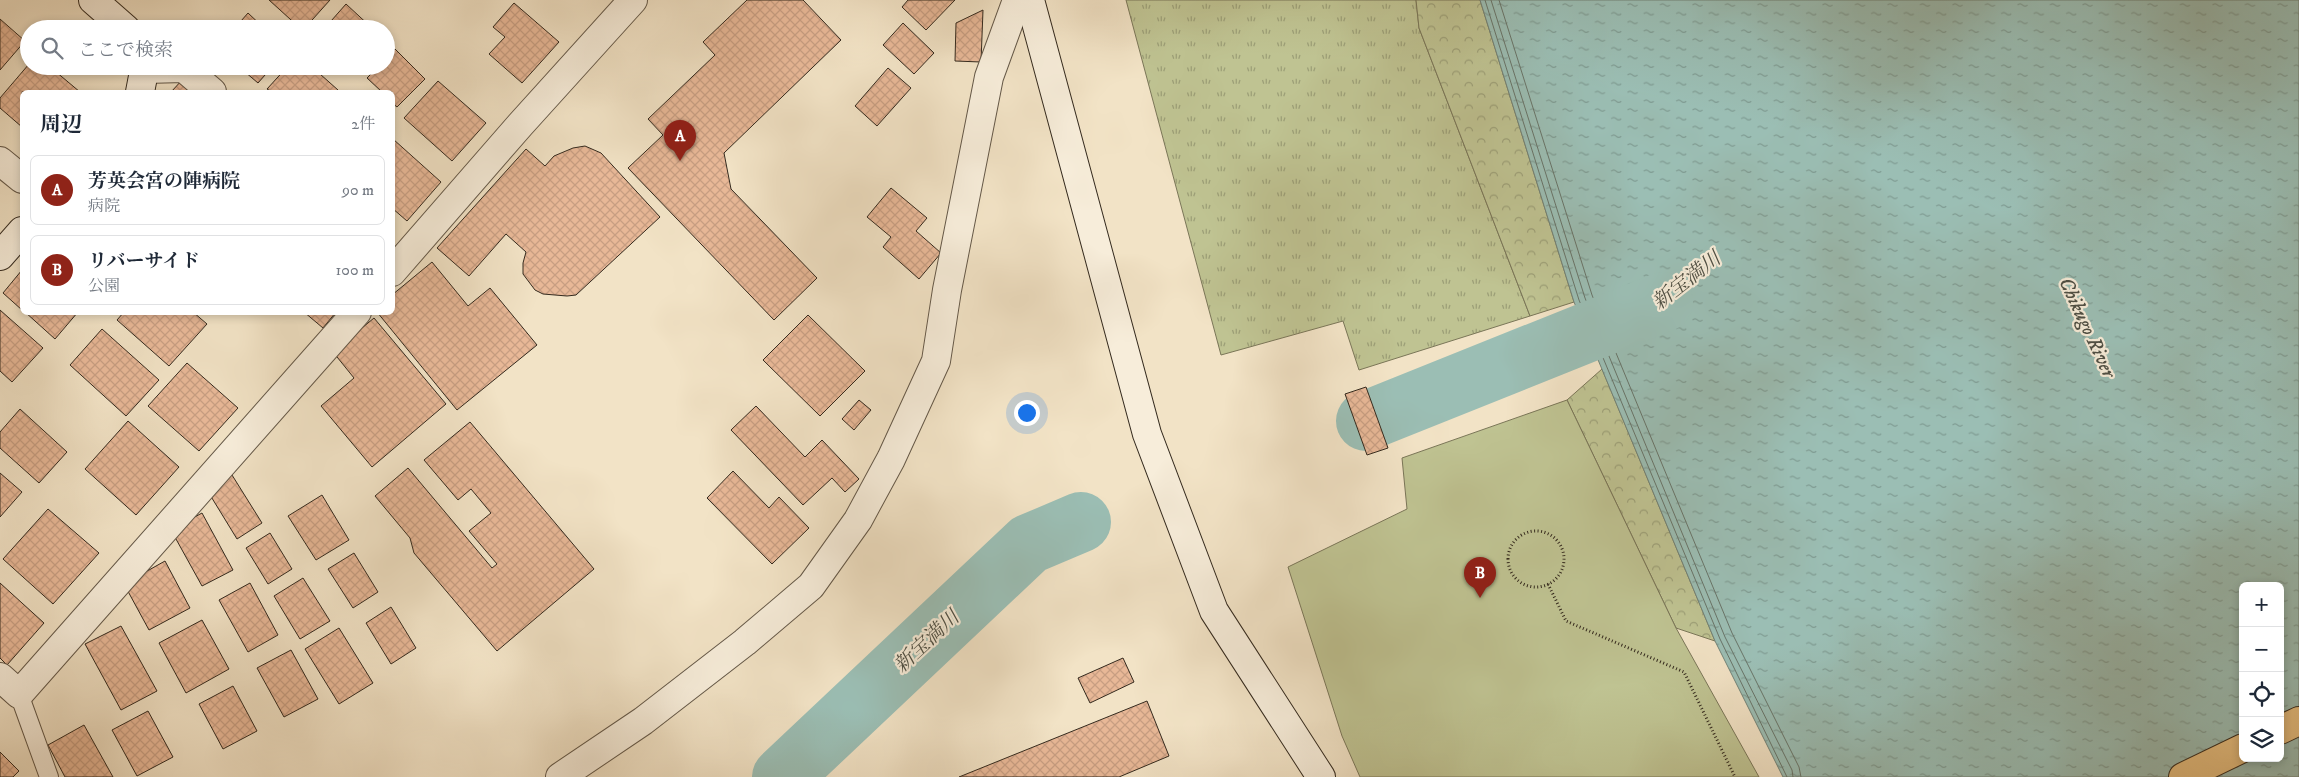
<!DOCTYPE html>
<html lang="ja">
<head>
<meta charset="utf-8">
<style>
	:root { --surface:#fff; --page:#f2f2f3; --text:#1f2937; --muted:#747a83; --line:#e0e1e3; --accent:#8f2418 }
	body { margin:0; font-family:"IM FELL DW Pica","Noto Serif JP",serif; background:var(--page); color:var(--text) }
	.controls { position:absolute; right:15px; bottom:15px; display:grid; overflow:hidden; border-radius:8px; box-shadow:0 2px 8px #0003 }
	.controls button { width:45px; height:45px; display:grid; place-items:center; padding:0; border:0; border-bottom:1px solid var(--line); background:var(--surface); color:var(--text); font:25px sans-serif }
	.you { position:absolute; left:1026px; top:412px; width:18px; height:18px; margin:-12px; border:4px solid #fff; border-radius:50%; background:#1a73e8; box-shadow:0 0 0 8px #1a73e833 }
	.badge { display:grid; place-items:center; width:32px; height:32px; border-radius:50%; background:var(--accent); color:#fff; font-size:16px; font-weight:700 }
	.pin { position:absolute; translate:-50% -41px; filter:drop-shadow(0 1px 2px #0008) }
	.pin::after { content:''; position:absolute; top:26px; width:18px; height:15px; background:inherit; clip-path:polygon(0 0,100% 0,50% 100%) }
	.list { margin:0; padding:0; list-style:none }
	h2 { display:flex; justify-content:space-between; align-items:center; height:65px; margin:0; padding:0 20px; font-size:21px }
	h2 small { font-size:16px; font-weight:400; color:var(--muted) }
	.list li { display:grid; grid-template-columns:32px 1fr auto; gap:15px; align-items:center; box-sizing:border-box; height:70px; margin:0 10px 10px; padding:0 10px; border:1px solid var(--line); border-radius:8px }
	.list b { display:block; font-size:19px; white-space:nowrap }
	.list p { margin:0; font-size:16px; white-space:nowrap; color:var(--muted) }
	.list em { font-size:16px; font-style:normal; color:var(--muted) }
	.icon { flex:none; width:28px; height:28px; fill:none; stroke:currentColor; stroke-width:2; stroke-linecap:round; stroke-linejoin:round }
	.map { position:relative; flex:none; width:2299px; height:777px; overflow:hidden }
	.search { position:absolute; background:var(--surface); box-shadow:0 2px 8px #0003; left:20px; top:20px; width:375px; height:55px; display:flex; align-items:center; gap:12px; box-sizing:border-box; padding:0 18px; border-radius:28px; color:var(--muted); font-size:19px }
	.panel { position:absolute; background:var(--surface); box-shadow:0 2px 8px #0003; left:20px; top:90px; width:375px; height:225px; border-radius:8px }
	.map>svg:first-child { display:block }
	.grass { fill:url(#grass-tufts); stroke:#7a7658 }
	.forest { fill:url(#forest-crowns); stroke:#7a7658 }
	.park { fill:#bfc392; stroke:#7a7658 }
	.water { fill:url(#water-ripples); stroke:#728378; fill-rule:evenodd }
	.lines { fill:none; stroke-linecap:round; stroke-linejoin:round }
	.shore { stroke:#687469; stroke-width:1 }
	.river { stroke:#9bbeb4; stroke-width:60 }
	.building { fill:url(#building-cross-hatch); stroke:#342a1e }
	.lane-casing { stroke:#645848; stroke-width:20 }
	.street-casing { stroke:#645848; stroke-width:30 }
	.secondary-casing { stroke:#342a1e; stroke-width:30 }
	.highway-casing { stroke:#342a1e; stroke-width:30 }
	.path { stroke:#342a1e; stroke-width:3; stroke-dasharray:1 2.5; stroke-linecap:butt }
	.lane { stroke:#f7edda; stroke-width:18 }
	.street { stroke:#f7edda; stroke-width:28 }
	.secondary { stroke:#f7edda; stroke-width:28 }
	.highway { stroke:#e9c283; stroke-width:28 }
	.labels { text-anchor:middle; stroke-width:4.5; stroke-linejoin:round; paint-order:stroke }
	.water-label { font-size:20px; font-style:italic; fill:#4e4f44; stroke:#f7edda }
</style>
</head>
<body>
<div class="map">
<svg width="2299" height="777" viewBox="0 0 2299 777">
	<defs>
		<pattern id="grass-tufts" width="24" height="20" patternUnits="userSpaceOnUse" patternTransform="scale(1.25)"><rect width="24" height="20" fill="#bfc392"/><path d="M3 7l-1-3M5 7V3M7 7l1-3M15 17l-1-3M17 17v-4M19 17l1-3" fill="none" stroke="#9c9f77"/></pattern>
		<pattern id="forest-crowns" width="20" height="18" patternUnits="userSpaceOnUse" patternTransform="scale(1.25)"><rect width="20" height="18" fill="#bfc392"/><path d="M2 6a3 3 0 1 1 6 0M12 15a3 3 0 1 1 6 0" fill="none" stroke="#9c9f77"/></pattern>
		<pattern id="water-ripples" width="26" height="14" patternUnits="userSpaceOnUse" patternTransform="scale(1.25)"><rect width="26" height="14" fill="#9bbeb4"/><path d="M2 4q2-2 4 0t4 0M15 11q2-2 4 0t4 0" fill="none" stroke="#7f9b92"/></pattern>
		<pattern id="building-cross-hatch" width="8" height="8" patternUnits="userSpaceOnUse" patternTransform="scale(1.25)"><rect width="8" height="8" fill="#e8b897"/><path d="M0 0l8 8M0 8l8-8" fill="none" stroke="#c89e82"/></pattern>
	</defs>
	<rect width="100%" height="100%" fill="#f2e3c6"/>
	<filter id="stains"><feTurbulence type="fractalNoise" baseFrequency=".004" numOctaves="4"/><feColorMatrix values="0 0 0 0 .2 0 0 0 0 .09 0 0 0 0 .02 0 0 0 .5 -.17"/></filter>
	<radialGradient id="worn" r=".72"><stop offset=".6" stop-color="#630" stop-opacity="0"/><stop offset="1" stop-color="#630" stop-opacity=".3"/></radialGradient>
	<path class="grass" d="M 1126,0 L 1416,0 L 1419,28 L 1530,316 L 1359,370 L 1343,321 L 1221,355 Z"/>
	<path class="forest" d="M 1416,0 L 1480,0 L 1574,302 L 1530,316 L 1419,28 Z
		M 1602,369 L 1715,641 L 1676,628 L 1567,400 Z"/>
	<path class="park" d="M 1567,400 L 1676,628 L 1759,777 L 1360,777 L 1342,736 L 1288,567 L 1407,509 L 1402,458 Z"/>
	<path class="water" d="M 1480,0 L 2299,0 L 2299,777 L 1783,777 L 1715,641 L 1574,302 ZM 2243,586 L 2280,586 L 2280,758 L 2243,758 Z"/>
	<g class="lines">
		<path class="shore" d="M 1485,0 L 1579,300 L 1720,639 L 1787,777
			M 1491,0 L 1585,298 L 1725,637 L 1792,770 L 1793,777
			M 1499,0 L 1592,295 L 1732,633 L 1799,767 L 1801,777"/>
		<path class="river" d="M 1366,421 L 1663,302
			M 782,777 L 1029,544 L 1081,522"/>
	</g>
	<path class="building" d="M 269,0 L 330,0 L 304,29 L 301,29 Z
		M 747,0 L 803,0 L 841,40 L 724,153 L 731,189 L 817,278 L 774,320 L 628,168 L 663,135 L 648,119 L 715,55 L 703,42 Z
		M 908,0 L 955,0 L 926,30 L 902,7 Z
		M 514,3 L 559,42 L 522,83 L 489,54 L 505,37 L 493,27 Z
		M 346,4 L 373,29 L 324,29 Z
		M 983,10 L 981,62 L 955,61 L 956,23 Z
		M 248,13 L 265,29 L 234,29 Z
		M 0,19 L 25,41 L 0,70 Z
		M 903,23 L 934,53 L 914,74 L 883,45 Z
		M 395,49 L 425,79 L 397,107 L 392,103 L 392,92 L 382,92 L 367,78 L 379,66 L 386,66 L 386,58 Z
		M 29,64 L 29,66 L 49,66 L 80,92 L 22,92 L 22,127 L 0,108 L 0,98 Z
		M 238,66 L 273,66 L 258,83 Z
		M 288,66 L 311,66 L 338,90 L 336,92 L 272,92 L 267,89 Z
		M 346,66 L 363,66 L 355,74 Z
		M 888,68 L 911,88 L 877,126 L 855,106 Z
		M 183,79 L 199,92 L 171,92 Z
		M 438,81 L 486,123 L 452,161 L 404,118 Z
		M 393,139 L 441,182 L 407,221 L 392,208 Z
		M 585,146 L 601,153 L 660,217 L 576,295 L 567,296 L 543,294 L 535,290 L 523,274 L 523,263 L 526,252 L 506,234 L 469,276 L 437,248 L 526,149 L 545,166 L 554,156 L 573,148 Z
		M 891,188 L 927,218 L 916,231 L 941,253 L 919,279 L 883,247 L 891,237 L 867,217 Z
		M 432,262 L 468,306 L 490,288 L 537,345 L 457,410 L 377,312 L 392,312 L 392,295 Z
		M 22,270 L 22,310 L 3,293 Z
		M 0,310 L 43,348 L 12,382 L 0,371 Z
		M 25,312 L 78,312 L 55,339 Z
		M 124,312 L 193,312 L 207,324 L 169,366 L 117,320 Z
		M 304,312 L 336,312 L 323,328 Z
		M 808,315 L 865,371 L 820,416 L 763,360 Z
		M 374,318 L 446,404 L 372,467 L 321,406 L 354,378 L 333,352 Z
		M 102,329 L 159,380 L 126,416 L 70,365 Z
		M 187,363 L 238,408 L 199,451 L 148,406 Z
		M 1366,387 L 1388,448 L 1367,455 L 1345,394 Z
		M 859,400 L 871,410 L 854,430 L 842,419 Z
		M 756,406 L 805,457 L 822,440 L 859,479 L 845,492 L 832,478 L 803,505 L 731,430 Z
		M 20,409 L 67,452 L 39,483 L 0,448 L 0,432 Z
		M 128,421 L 179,467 L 136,515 L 85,469 Z
		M 470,422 L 594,569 L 497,651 L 414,553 L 410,538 L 375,496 L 408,468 L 492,568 L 497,564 L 469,531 L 491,513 L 471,489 L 458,500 L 424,460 Z
		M 733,471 L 769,508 L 779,497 L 809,528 L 772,564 L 707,498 Z
		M 0,473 L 22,492 L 0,517 Z
		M 232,475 L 262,523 L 237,539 L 207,490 Z
		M 322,495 L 349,540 L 316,560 L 288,516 Z
		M 48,509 L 99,553 L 53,604 L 3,559 Z
		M 202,513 L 233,570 L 202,586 L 171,530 Z
		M 270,533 L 292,569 L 268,584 L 246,548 Z
		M 354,553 L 378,592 L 353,608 L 328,569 Z
		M 165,561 L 190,608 L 149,630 L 124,584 Z
		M 303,578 L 330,621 L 300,639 L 274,596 Z
		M 0,583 L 44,623 L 7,665 L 0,658 Z
		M 250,583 L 278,635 L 248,652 L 219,600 Z
		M 391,607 L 416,648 L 391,664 L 366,623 Z
		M 202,620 L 229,669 L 186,693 L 159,643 Z
		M 121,626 L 157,691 L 121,710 L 85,644 Z
		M 339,628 L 373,683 L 339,704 L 305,649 Z
		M 291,650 L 318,699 L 284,717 L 257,668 Z
		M 1123,658 L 1134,682 L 1090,703 L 1078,678 Z
		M 233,686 L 257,731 L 223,749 L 199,704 Z
		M 1147,701 L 1169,756 L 1119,777 L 959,777 Z
		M 148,711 L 173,757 L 137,776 L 112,730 Z
		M 84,725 L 113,777 L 65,777 L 48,745 Z
		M 0,752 L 19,771 L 13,777 L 0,777 Z"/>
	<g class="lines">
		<g class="lane-casing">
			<path id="lane" d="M 19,694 L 49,777"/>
		</g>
		<g class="street-casing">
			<path id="street" d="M 145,69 L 184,68 L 212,92
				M 0,161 L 22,179
				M 392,272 L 520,125 L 633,0
				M 0,677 L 19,694 L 357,312
				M 560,777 L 643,721 L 745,642 L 811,586 L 858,520 L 891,459 L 936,361 L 947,290 L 989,77 L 1017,0"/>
		</g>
		<g class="secondary-casing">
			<path id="secondary" d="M 93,0 L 126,29
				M 1030,0 L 1147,434 L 1214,611 L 1321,777
				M 140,92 L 145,66
				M 0,256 L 22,231"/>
		</g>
		<g class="highway-casing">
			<path id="highway" d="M 2280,730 L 2299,721
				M 2183,777 L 2243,748"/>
		</g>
		<path class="path" d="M1508 559a28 28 0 1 1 56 0a28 28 0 1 1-56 0Z
			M 1548,584 L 1566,621 L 1684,672 L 1735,777"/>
		<use href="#lane" class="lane"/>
		<use href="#street" class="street"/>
		<use href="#secondary" class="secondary"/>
		<use href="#highway" class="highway"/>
	</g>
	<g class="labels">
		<g class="water-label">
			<text transform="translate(1686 280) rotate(-38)" y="7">新宝満川</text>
			<text transform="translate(2088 327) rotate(65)" y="7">Chikugo River</text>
			<text transform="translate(926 641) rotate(-43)" y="7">新宝満川</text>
		</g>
	</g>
	<rect width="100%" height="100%" filter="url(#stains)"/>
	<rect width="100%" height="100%" fill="url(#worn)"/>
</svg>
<div class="controls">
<button>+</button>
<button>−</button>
<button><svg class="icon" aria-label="locate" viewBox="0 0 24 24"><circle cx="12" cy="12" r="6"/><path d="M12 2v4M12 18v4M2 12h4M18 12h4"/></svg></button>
<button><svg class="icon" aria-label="layers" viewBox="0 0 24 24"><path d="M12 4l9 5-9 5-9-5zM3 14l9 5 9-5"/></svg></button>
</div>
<div class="you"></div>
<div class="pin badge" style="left:680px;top:161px">A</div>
<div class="pin badge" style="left:1480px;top:598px">B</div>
<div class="search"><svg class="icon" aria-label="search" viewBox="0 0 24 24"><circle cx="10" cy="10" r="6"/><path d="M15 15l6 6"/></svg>ここで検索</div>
<section class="panel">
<h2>周辺<small>2件</small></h2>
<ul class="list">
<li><span class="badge">A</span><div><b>芳英会宮の陣病院</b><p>病院</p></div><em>90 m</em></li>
<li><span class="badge">B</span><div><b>リバーサイド</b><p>公園</p></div><em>100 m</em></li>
</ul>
</section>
</div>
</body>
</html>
